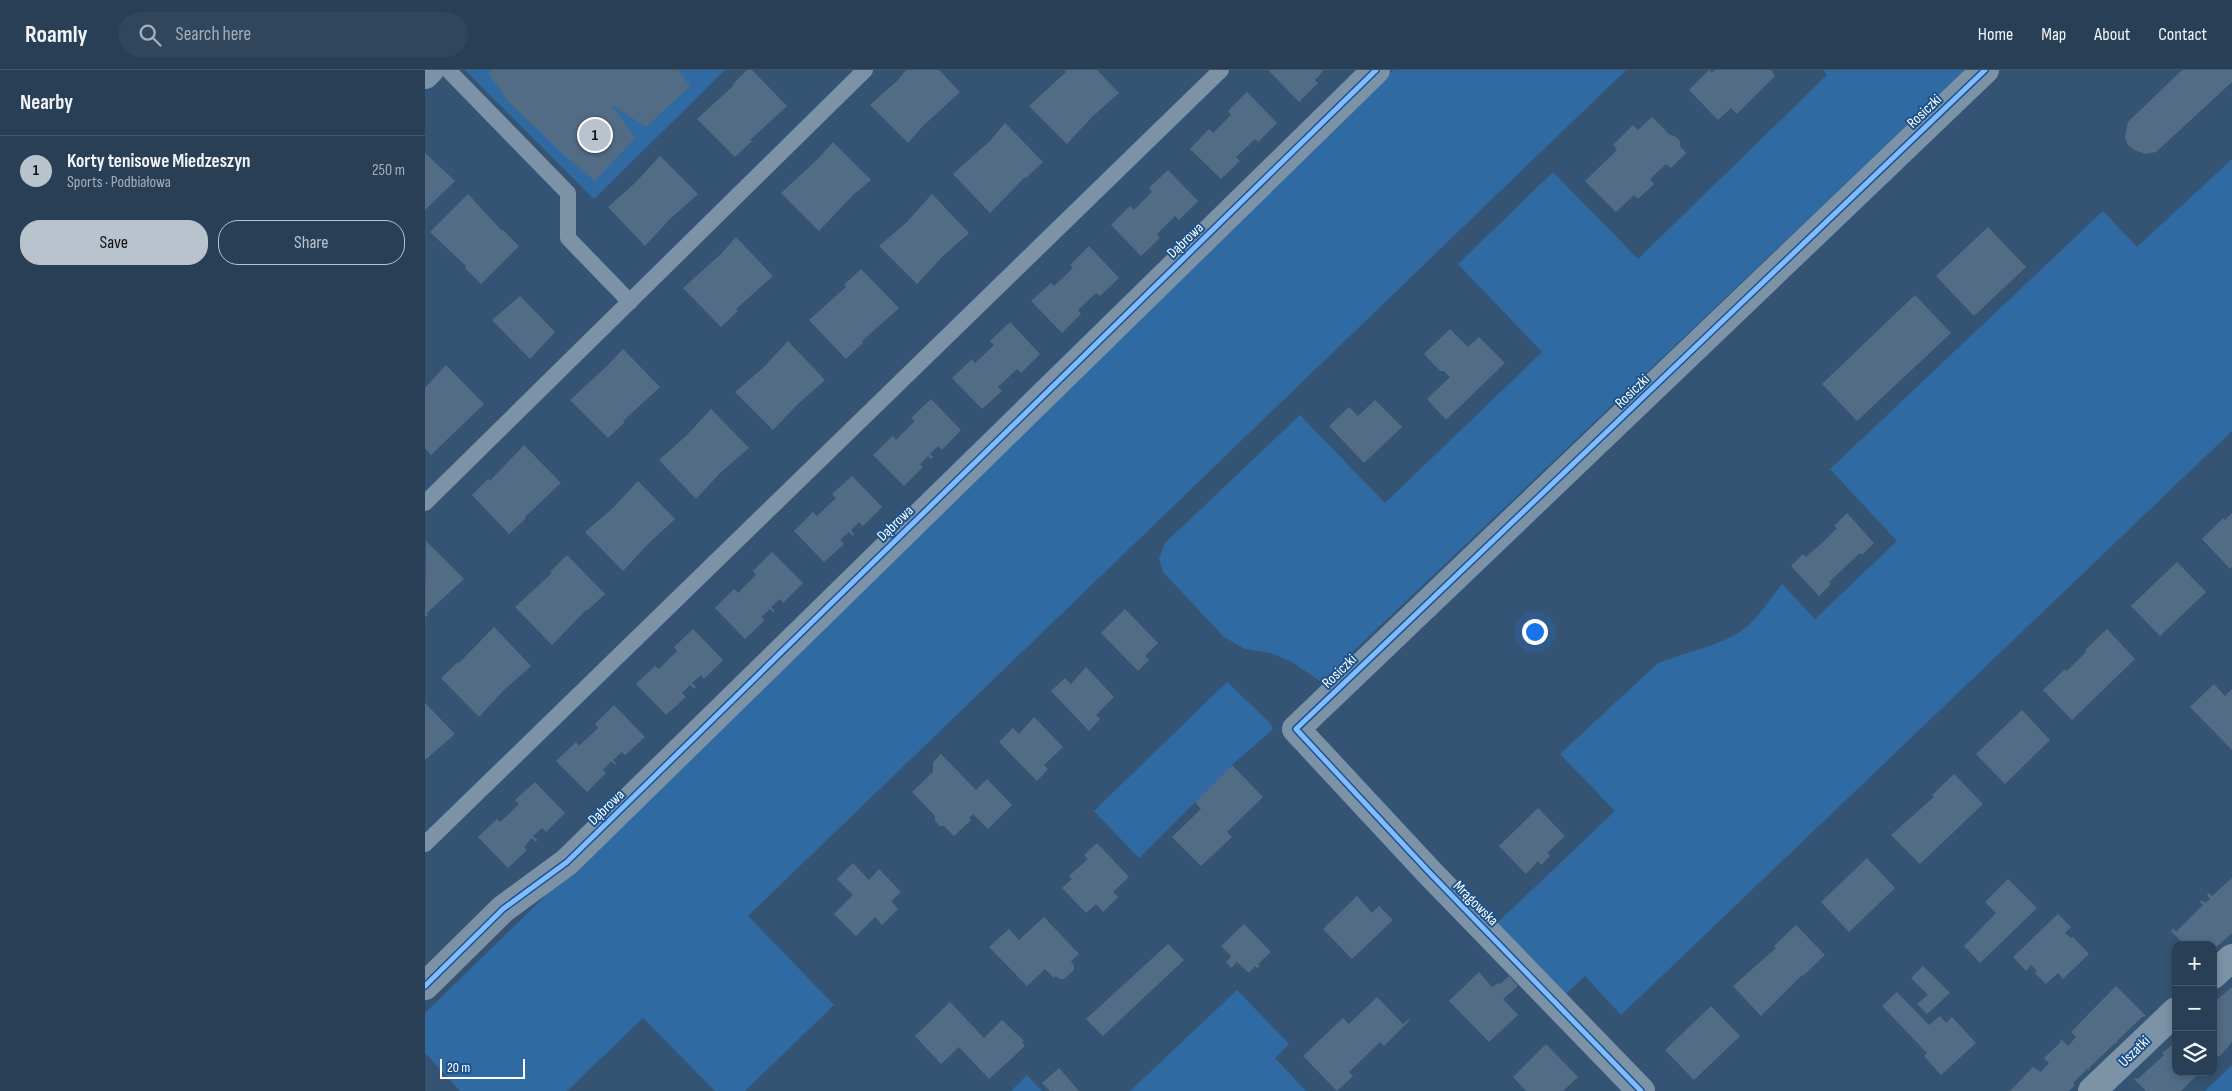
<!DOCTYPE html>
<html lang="en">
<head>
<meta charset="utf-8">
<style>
	:root { --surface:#283f56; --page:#30465c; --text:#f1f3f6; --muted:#a5afb9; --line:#44586c; --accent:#b8c3ce }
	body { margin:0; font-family:"Sofia Sans Condensed",sans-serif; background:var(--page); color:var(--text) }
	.controls { position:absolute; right:15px; bottom:15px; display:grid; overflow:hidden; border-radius:10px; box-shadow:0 2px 8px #0003 }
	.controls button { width:45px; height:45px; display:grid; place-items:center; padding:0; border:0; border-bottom:1px solid var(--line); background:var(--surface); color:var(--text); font:25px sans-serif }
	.scale { position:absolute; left:15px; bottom:12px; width:85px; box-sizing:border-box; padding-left:5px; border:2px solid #fff; border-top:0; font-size:14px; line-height:18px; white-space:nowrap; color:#fff; -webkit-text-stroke:4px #1c538c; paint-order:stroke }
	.you { position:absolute; left:1109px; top:561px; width:18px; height:18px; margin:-12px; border:4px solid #fff; border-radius:50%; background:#1a73e8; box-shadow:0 0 0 8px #1a73e833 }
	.badge { display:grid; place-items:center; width:32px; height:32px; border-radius:50%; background:var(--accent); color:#111; font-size:16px; font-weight:700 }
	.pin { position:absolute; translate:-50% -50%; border:2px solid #fff; box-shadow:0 1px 5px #0006 }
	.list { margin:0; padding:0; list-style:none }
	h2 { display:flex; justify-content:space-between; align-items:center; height:65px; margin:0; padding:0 20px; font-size:21px }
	h2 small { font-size:16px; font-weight:400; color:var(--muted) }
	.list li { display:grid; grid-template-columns:32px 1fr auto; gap:15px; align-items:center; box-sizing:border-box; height:70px; padding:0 20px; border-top:1px solid var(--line) }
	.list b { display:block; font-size:19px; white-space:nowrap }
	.list p { margin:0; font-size:16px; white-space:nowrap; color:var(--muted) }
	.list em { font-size:16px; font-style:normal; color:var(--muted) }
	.actions { display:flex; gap:10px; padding:15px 20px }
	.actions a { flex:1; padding:11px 0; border:1px solid var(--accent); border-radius:20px; text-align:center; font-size:18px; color:var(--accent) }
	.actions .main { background:var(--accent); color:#111 }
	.icon { flex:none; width:28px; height:28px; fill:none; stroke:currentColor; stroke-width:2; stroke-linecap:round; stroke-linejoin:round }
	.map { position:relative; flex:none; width:1807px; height:1021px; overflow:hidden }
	header { display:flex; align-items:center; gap:30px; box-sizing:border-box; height:70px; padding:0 25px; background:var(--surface); border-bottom:1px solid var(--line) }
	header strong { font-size:24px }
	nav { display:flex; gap:28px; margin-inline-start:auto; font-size:18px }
	.search { width:350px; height:45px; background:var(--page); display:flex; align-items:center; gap:12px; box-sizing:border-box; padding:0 18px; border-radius:28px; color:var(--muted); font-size:19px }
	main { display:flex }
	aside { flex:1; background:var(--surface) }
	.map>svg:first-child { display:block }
	.green { fill:#306aa3 }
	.building { fill:#536c85 }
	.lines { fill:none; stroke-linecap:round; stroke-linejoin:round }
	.service { stroke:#7c92a7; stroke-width:16 }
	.minor { stroke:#7c92a7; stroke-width:28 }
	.cycleway-casing { stroke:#1c538c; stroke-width:8 }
	.cycleway { stroke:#80bcff; stroke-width:5 }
	.labels { text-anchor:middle; stroke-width:4; stroke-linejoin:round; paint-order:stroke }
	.street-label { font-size:15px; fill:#fff; stroke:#1c538c }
</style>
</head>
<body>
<header>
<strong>Roamly</strong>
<div class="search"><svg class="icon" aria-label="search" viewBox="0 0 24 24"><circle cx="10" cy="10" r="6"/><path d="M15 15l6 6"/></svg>Search here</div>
<nav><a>Home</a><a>Map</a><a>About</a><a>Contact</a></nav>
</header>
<main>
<aside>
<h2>Nearby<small></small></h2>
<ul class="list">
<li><span class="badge">1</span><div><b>Korty tenisowe Miedzeszyn</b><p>Sports · Podbiałowa</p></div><em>250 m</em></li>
</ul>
<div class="actions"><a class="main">Save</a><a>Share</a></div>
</aside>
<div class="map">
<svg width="1807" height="1021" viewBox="0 0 1807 1021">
	<rect width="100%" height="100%" fill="#355473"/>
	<path class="green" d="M 40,0 L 300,0 L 169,129 Z
		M 968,0 L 1201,0 L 323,846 L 409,935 L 320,1021 L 290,1021 L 218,948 L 142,1021 L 35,1021 L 0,983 L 0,943 Z
		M 1398,0 L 1540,0 L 896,612 L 867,592 L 845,583 L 820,579 L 799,567 L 738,502 L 734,489 L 740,473 L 875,345 L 960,433 L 1117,282 L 1033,194 L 1128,102 L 1213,189 L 1402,5 Z
		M 1807,89 L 1807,361 L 1196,945 L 1160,906 L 1141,924 L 1071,854 L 1190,741 L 1135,684 L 1232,594 C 1259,582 1296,576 1319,559 C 1334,548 1345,529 1357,514 L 1390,549 L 1472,471 L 1405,399 L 1678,141 L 1712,177 Z
		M 802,612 L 845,653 L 848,659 L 807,695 L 714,788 L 669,741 Z
		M 812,920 L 864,974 L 850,988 L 881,1021 L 705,1021 Z
		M 1807,995 L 1807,1021 L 1780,1021 Z
		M 602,1005 L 617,1021 L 586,1021 Z"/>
	<path class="building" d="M 66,0 L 253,0 L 265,16 L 221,57 L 186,34 L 210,68 L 170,111 L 140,86 L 83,31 L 63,3 Z
		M 322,0 L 327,0 L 362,36 L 325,70 L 327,71 L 310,87 L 272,49 L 309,15 L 308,14 Z
		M 481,0 L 514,0 L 535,22 L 498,56 L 483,73 L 445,35 L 473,10 Z
		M 640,0 L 672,0 L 694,23 L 667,47 L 642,74 L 604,36 L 641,2 Z
		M 843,0 L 899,0 L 890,10 L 893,13 L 874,32 Z
		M 1284,0 L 1287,3 L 1290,0 L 1346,0 L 1350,6 L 1312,44 L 1306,38 L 1293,50 L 1264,20 Z
		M 1757,0 L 1807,0 L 1807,12 L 1731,82 L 1720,84 L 1709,80 L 1703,75 L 1700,67 L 1703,52 Z
		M 822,22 L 852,53 L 833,72 L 830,69 L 811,87 L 815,91 L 796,109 L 765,79 L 784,59 L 788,63 L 806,45 L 803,41 Z
		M 1227,47 L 1245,65 L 1250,66 L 1255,71 L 1255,76 L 1261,83 L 1246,98 L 1241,94 L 1225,109 L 1229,114 L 1213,129 L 1209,125 L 1191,142 L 1160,111 L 1192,80 L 1188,75 L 1208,55 L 1213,60 Z
		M 580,53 L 618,92 L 601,108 L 600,107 L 565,143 L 528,104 L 565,71 Z
		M 408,72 L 446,110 L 428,125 L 394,161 L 356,123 L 393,89 Z
		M 0,83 L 30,111 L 0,140 Z
		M 235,86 L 273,124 L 245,149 L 220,176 L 183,137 L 210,113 Z
		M 743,100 L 773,131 L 754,150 L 750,146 L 732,164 L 735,168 L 716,186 L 686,155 L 705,136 L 709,140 L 727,122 L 724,118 Z
		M 43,124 L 77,161 L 78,160 L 94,176 L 56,214 L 40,198 L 41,196 L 5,162 Z
		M 507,124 L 544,163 L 517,187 L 492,214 L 454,176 L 482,152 Z
		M 1563,157 L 1601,197 L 1549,246 L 1511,206 Z
		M 311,167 L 348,206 L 311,239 L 313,241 L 296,257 L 258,218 L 295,185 Z
		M 664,176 L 694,208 L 675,226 L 671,223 L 653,240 L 656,244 L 637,263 L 606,231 L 626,213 L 629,216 L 648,198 L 645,195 Z
		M 436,199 L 474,238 L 437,271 L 438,273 L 421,289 L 384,250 L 421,217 L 419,215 Z
		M 1490,225 L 1526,263 L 1432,351 L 1397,314 Z
		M 95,226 L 130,262 L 105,289 L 67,250 Z
		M 585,252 L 615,284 L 596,303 L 592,299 L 573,317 L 577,321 L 557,339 L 527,308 L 547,289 L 550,293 L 569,275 L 565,271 Z
		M 1025,259 L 1043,277 L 1054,267 L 1080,293 L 1021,350 L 1002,329 L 1025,307 L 1019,301 L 1015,301 L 999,284 Z
		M 363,271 L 400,310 L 373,334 L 348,360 L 310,322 L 338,298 Z
		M 198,279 L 235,317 L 198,351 L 200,352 L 183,368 L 145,330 L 182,296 Z
		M 21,295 L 59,334 L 6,385 L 0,378 L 0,318 Z
		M 506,329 L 536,360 L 517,380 L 513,376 L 505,384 L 508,387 L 506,389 L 503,386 L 495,394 L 498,397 L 479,416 L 448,385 L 468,366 L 471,370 L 490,351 L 486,348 Z
		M 950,330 L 977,357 L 939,393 L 904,356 L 924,337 L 933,346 Z
		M 286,339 L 324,378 L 296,402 L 271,429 L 234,390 L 261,366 Z
		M 99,375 L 136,413 L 100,447 L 101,448 L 84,464 L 47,425 L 63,409 L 65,411 Z
		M 427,406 L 457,437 L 438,456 L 434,452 L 426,460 L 429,464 L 428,466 L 424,462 L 415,470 L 419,474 L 399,492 L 369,461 L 388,442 L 392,446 L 411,428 L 407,424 Z
		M 213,411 L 250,449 L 223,474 L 198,501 L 160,462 L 188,438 Z
		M 1422,443 L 1449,473 L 1437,485 L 1435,483 L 1404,512 L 1406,514 L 1394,526 L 1366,496 L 1378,484 L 1381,487 L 1397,473 L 1412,458 L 1409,456 Z
		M 1807,443 L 1807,497 L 1805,499 L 1777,469 L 1798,448 L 1800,450 Z
		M 1,471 L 39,509 L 2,543 L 3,545 L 0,547 Z
		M 347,482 L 378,513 L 358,533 L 355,529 L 346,537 L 350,541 L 348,542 L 345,539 L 336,547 L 340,550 L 320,569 L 290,538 L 309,519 L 313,523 L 331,505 L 328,501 Z
		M 142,485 L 180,524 L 163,540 L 162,539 L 127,575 L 90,537 L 127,503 L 125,502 Z
		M 1752,492 L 1781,522 L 1735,566 L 1706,536 Z
		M 700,539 L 733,573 L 720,586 L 724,590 L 713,601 L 676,563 Z
		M 69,557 L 106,596 L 79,620 L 54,647 L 16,608 L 33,592 L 34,593 Z
		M 268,559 L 298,590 L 279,609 L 276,605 L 267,613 L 271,617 L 269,619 L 265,615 L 257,623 L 261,627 L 241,645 L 211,614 L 230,596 L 234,599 L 252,581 L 249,577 Z
		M 1682,559 L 1710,589 L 1647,650 L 1618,620 L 1640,599 L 1642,601 L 1661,582 L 1660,580 Z
		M 661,597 L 689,627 L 671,645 L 675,649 L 664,661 L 626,621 L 640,608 L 646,614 Z
		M 1789,614 L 1800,626 L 1807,619 L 1807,680 L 1765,637 Z
		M 0,633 L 30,664 L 0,690 Z
		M 189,635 L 220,667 L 200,685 L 197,682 L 188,690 L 191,694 L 190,695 L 186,691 L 178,700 L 181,703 L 162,722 L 131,691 L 151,672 L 154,676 L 173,658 L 170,654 Z
		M 1597,640 L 1625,670 L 1580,714 L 1551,684 Z
		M 609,647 L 638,677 L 619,695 L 623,699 L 612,711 L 574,672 L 588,658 L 594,664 Z
		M 516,684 L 551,720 L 562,709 L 587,735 L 563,759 L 548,744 L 544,748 L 546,750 L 529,766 L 519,756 L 515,756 L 510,751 L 510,746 L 487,722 L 508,702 L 508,692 Z
		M 807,695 L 838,727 L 802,762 L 807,767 L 776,796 L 747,767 L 776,739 L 770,732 Z
		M 1529,704 L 1558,734 L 1495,794 L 1466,765 L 1509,727 L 1507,725 Z
		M 110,712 L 140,743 L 121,762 L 117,758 L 108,766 L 112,770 L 111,772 L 107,768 L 99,777 L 102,780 L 83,798 L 53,767 L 72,749 L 75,752 L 85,743 L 94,734 L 90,730 Z
		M 1113,738 L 1140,766 L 1122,783 L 1125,786 L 1116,795 L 1113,791 L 1101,804 L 1074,776 Z
		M 672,773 L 704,807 L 688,822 L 693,827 L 678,842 L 671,834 L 661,843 L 637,818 L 647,809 L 644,806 L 663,789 L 659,785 Z
		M 1442,788 L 1470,818 L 1424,862 L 1396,832 Z
		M 428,793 L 444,810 L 454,799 L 476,822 L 466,831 L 473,839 L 457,855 L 450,847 L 431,866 L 409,844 L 428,825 L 412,809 Z
		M 1807,808 L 1807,863 L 1788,880 L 1788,875 L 1757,875 L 1757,872 L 1746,861 L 1748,858 L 1751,862 L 1778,835 L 1775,832 L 1777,830 L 1780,833 L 1785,829 L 1782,825 L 1784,823 L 1787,826 Z
		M 1583,809 L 1612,838 L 1555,893 L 1539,876 L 1571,843 L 1560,832 Z
		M 932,826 L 947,843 L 954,836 L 968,850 L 927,889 L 898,859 Z
		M 1633,844 L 1646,857 L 1640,863 L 1646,868 L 1648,867 L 1664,884 L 1638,909 L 1633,903 L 1621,914 L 1610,903 L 1612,901 L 1606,895 L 1601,901 L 1588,887 Z
		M 619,847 L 654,884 L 646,891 L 649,895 L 649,900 L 639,909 L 634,909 L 631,906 L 629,908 L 620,899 L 602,916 L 564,877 L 584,859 L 594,870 Z
		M 819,854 L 846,882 L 833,894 L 835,896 L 832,898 L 830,896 L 824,903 L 812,892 L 806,898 L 801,892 L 806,886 L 796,876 Z
		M 1371,855 L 1400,885 L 1378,906 L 1377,905 L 1336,946 L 1308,916 L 1351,878 L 1349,876 Z
		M 743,874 L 759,890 L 678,966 L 661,949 Z
		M 1498,896 L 1525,923 L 1502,944 L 1492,934 L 1503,925 L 1486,908 Z
		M 1054,902 L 1067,917 L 1073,913 L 1075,914 L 1084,906 L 1093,916 L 1078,929 L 1093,945 L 1064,972 L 1024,931 Z
		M 1691,916 L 1721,946 L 1717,947 L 1692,971 L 1692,974 L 1690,973 L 1664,998 L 1665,1000 L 1662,999 L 1648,1013 L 1650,1015 L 1644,1021 L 1585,1021 L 1608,997 L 1616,1002 L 1624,993 L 1619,988 L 1635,973 L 1636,969 L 1643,976 L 1651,967 L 1646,962 Z
		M 1807,917 L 1807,972 L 1794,987 L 1788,981 L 1788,933 Z
		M 1472,922 L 1504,955 L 1515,946 L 1521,953 L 1527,947 L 1551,973 L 1516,1005 L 1499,986 L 1502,983 L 1457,936 Z
		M 952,927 L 978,954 L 984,949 L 985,950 L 959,976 L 955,972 L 924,1002 L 928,1006 L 912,1021 L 878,986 L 918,948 L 924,954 Z
		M 525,932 L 559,968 L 577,950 L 599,971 L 597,972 L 600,976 L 564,1009 L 534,977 L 516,994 L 490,966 Z
		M 1286,936 L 1315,966 L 1269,1010 L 1240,980 Z
		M 1751,972 L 1751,1002 L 1775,1002 L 1756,1021 L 1721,1021 L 1709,1009 L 1711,1008 L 1713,1009 L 1739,985 L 1737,983 Z
		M 1121,974 L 1153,1007 L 1138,1021 L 1101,1021 L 1088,1007 Z
		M 634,998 L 654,1021 L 625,1021 L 617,1013 Z"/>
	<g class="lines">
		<path class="service" d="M 23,0 L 143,123 L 143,168 L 205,232
			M 0,433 L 440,0
			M 0,774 L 796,0"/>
		<path class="minor" d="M 0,5 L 5,0
			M 1788,905 L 1807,888
			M 0,916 L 78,839 L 142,792 L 951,0
			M 1216,1021 L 1003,801 L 871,659 L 1560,0
			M 1667,1021 L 1751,941"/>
		<g class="cycleway-casing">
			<path id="cycleway" d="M 0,916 L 78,839 L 142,792 L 951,0
				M 1216,1021 L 1003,801 L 871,659 L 1560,0"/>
		</g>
		<use href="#cycleway" class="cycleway"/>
	</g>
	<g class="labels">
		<g class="street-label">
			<text transform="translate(1499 41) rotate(-44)" y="5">Rosiczki</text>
			<text transform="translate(760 170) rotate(-44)" y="5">Dąbrowa</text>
			<text transform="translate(1207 321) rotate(-44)" y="5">Rosiczki</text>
			<text transform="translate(470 453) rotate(-44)" y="5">Dąbrowa</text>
			<text transform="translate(914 601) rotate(-44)" y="5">Rosiczki</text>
			<text transform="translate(181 737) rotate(-44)" y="5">Dąbrowa</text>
			<text transform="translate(1051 833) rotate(45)" y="5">Mrągowska</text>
			<text transform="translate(1709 981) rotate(-44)" y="5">Uszatki</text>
		</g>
	</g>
</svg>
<div class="controls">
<button>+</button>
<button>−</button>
<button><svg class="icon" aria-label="layers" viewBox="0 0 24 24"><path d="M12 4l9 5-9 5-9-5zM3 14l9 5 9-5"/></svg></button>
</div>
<div class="scale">20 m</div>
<div class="you"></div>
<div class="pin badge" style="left:170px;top:65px">1</div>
</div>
</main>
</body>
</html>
